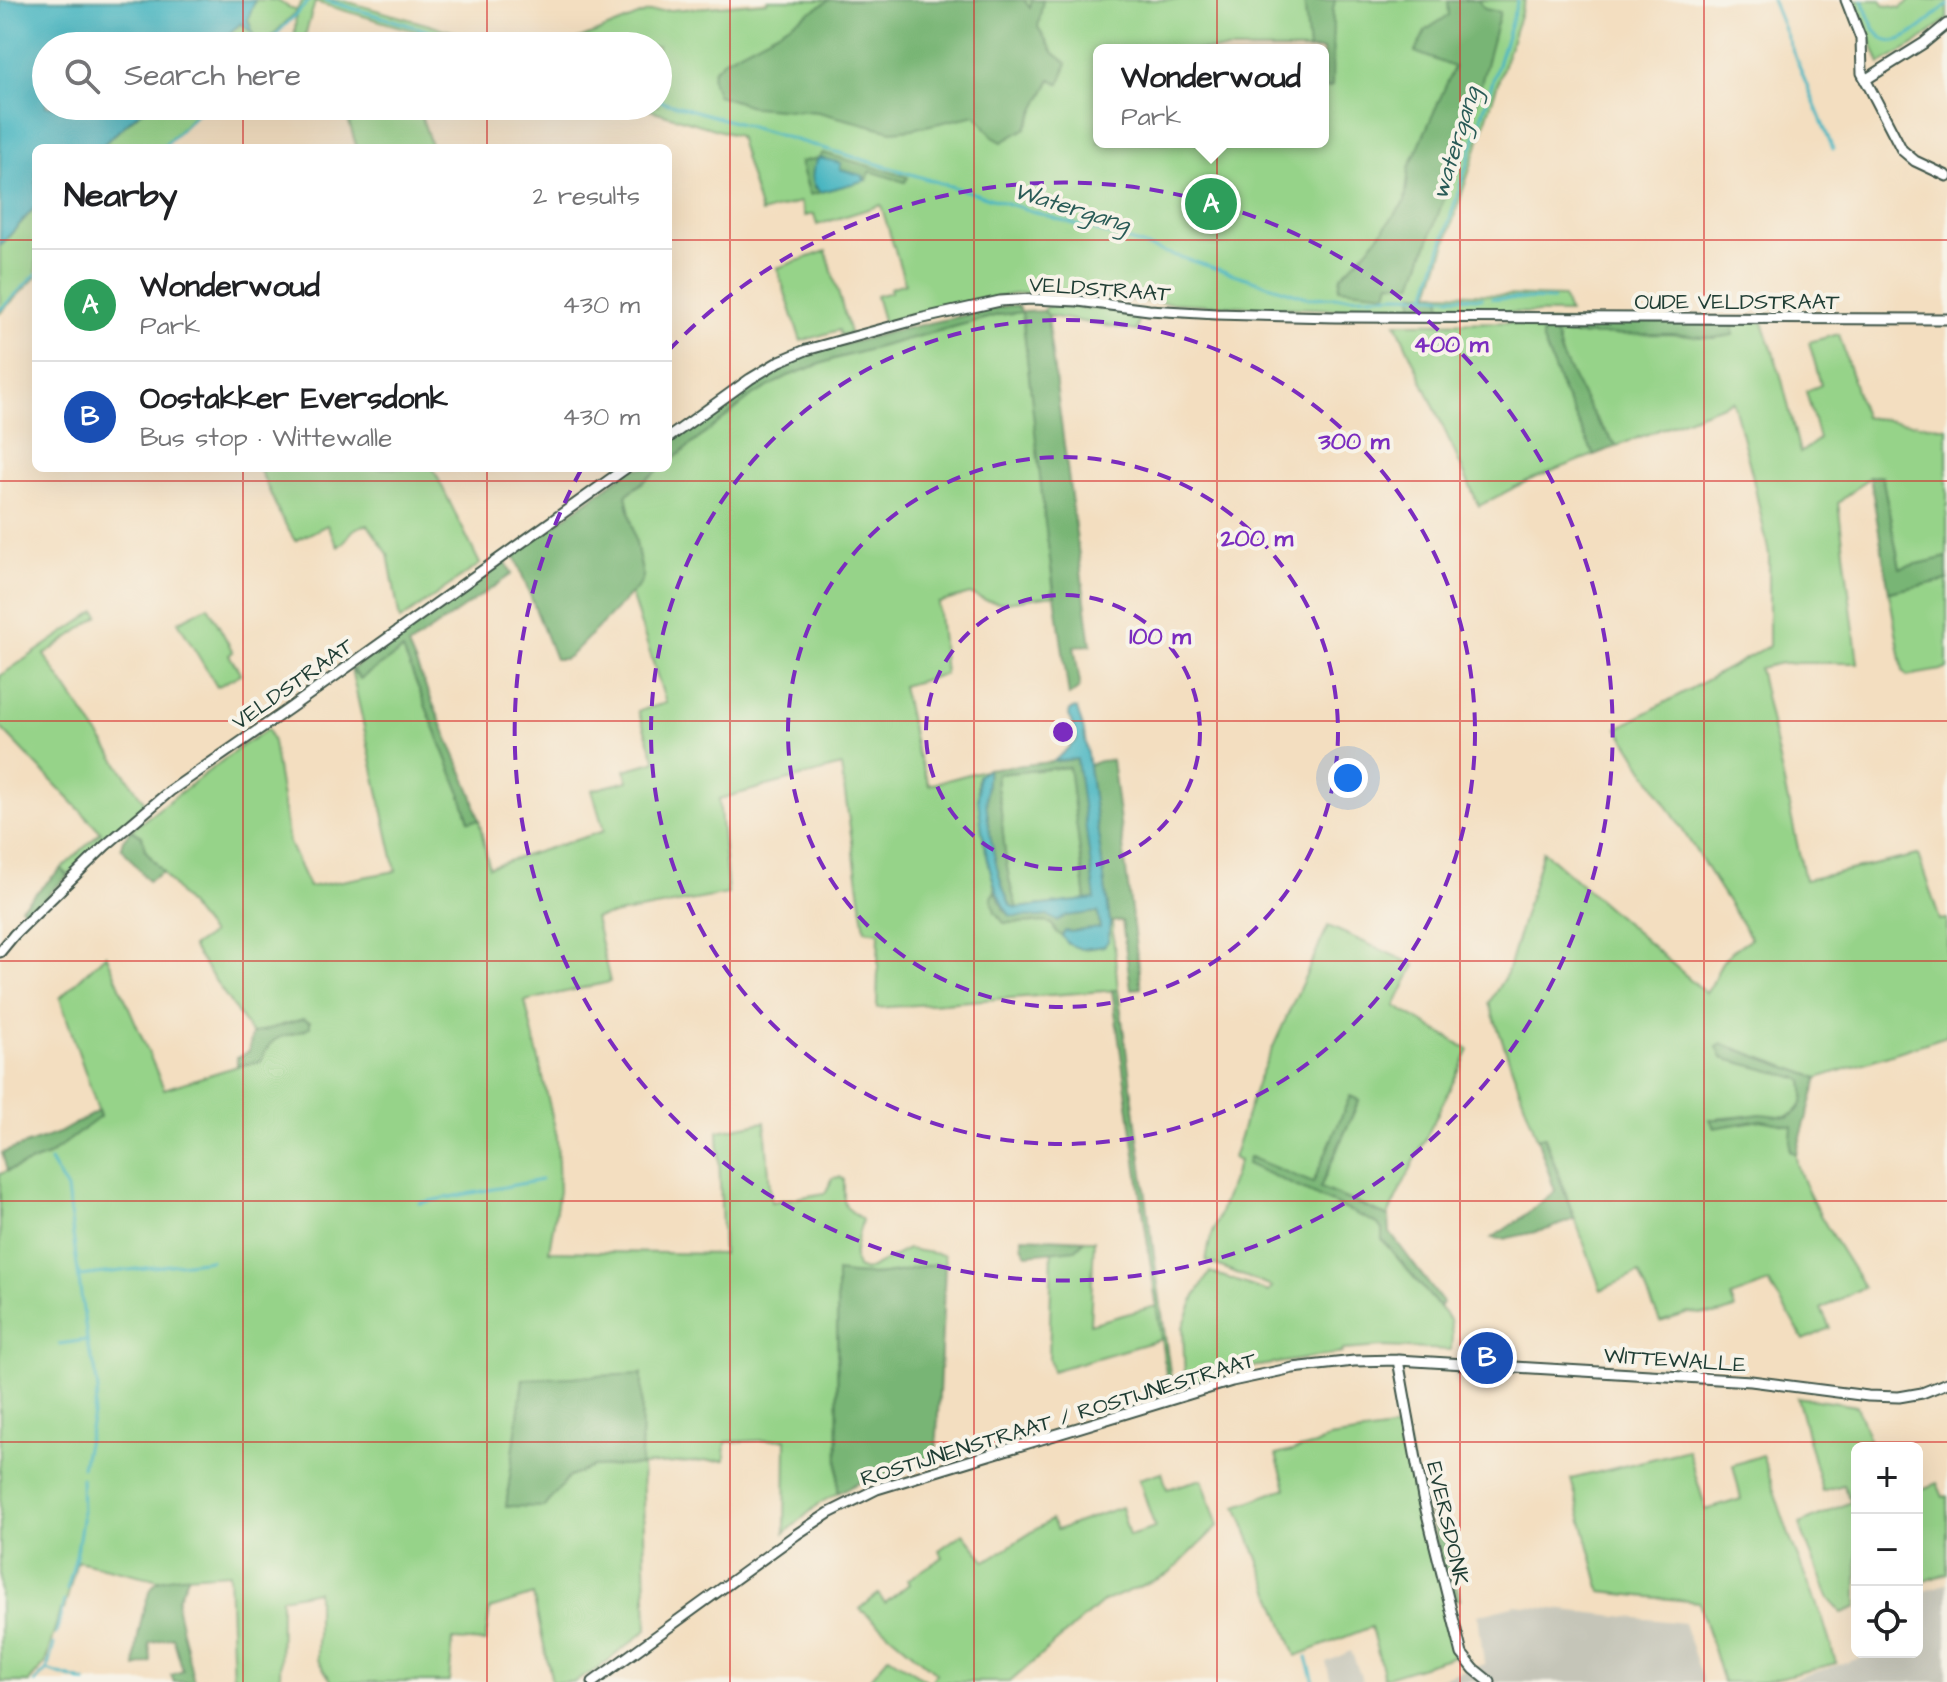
<!DOCTYPE html>
<html lang="en">
<head>
<meta charset="utf-8">
<style>
	:root { --surface:#fff; --page:#f6f6f6; --text:#202124; --muted:#757577; --line:#e0e0e0; --accent:#d1495b }
	body { margin:0; font-family:"Architects Daughter",sans-serif; background:var(--page); color:var(--text) }
	.controls { position:absolute; right:24px; bottom:24px; display:grid; overflow:hidden; border-radius:12px; box-shadow:0 8px 32px #0002 }
	.controls button { width:72px; height:72px; display:grid; place-items:center; padding:0; border:0; border-bottom:2px solid var(--line); background:var(--surface); color:var(--text); font:40px sans-serif }
	.you { position:absolute; left:1348px; top:778px; width:28px; height:28px; margin:-20px; border:6px solid #fff; border-radius:50%; background:#1a73e8; box-shadow:0 0 0 12px #1a73e833 }
	.badge { display:grid; place-items:center; width:52px; height:52px; border-radius:50%; background:var(--accent); color:#fff; font-size:26px; font-weight:700 }
	.pin { position:absolute; translate:-50% -50%; border:4px solid #fff; box-shadow:0 2px 8px #0006 }
	.popup { position:absolute; left:1093px; top:44px; width:236px; height:104px; box-sizing:border-box; display:grid; place-content:center; border-radius:12px; background:var(--surface); filter:drop-shadow(0 2px 6px #0005); font-size:26px; white-space:nowrap; color:var(--muted) }
	.popup b { font-size:30px; color:var(--text) }
	.popup::after { content:''; position:absolute; left:50%; top:100%; margin-left:-16px; border:16px solid transparent; border-top-color:var(--surface) }
	.list { margin:0; padding:0; list-style:none }
	h2 { display:flex; justify-content:space-between; align-items:center; height:104px; margin:0; padding:0 32px; font-size:34px }
	h2 small { font-size:26px; font-weight:400; color:var(--muted) }
	.list li { display:grid; grid-template-columns:52px 1fr auto; gap:24px; align-items:center; box-sizing:border-box; height:112px; padding:0 32px; border-top:2px solid var(--line) }
	.list b { display:block; font-size:30px; white-space:nowrap }
	.list p { margin:0; font-size:26px; white-space:nowrap; color:var(--muted) }
	.list em { font-size:26px; font-style:normal; color:var(--muted) }
	.icon { flex:none; width:44px; height:44px; fill:none; stroke:currentColor; stroke-width:2; stroke-linecap:round; stroke-linejoin:round }
	.map { position:relative; flex:none; width:1947px; height:1682px; overflow:hidden }
	.search { position:absolute; background:var(--surface); box-shadow:0 8px 32px #0002; left:32px; top:32px; width:640px; height:88px; display:flex; align-items:center; gap:20px; box-sizing:border-box; padding:0 28px; border-radius:44px; color:var(--muted); font-size:30px }
	.panel { position:absolute; background:var(--surface); box-shadow:0 8px 32px #0002; left:32px; top:144px; width:640px; height:328px; border-radius:12px }
	.map>svg:first-child { display:block }
	.industrial { fill:#c5c5b8 }
	.green { fill:#96d389; stroke:#5a885e; stroke-width:2; fill-rule:evenodd }
	.forest { fill:#78b575; stroke:#4c7954; stroke-width:2 }
	.water { fill:#48b6c1; stroke:#347a7a; stroke-width:2 }
	.lines { fill:none; stroke-linecap:round; stroke-linejoin:round }
	.stream { stroke:#48b6c1; stroke-width:3 }
	.minor-casing { stroke:#3f5549; stroke-width:13 }
	.minor { stroke:#fff; stroke-width:9 }
	.grid { fill:none; stroke:#d62828; stroke-width:2; stroke-opacity:0.55 }
	.ring { fill:none; stroke:#7b2cbf; stroke-width:4; stroke-dasharray:14 10 }
	.labels { text-anchor:middle; stroke-width:8; stroke-linejoin:round; paint-order:stroke }
	.street-label { font-size:22px; fill:#1f3d34; stroke:#f7f3e8 }
	.water-label { font-size:24px; font-style:italic; fill:#295b57; stroke:#f7f3e8 }
	.centre { fill:#7b2cbf; stroke:#f7f3e8; stroke-width:4 }
	.ring-label { font-size:24px; text-anchor:middle; font-weight:bold; fill:#7b2cbf; stroke:#f7f3e8; stroke-width:8; stroke-linejoin:round; paint-order:stroke }
</style>
</head>
<body>
<div class="map">
<svg width="1947" height="1682" viewBox="0 0 1947 1682">
	<rect width="100%" height="100%" fill="#f7f3e8"/>
	<filter id="ink" filterUnits="userSpaceOnUse"><feTurbulence type="fractalNoise" baseFrequency=".0125" numOctaves="2"/><feDisplacementMap in="SourceGraphic" scale="16" xChannelSelector="R" yChannelSelector="G"/><feConvolveMatrix kernelMatrix="1 2 1 2 8 2 1 2 1" color-interpolation-filters="sRGB"/></filter>
	<filter id="wash" filterUnits="userSpaceOnUse"><feTurbulence type="fractalNoise" baseFrequency=".006" numOctaves="4" result="noise"/><feDisplacementMap in="SourceGraphic" scale="32" xChannelSelector="R" yChannelSelector="G"/><feGaussianBlur stdDeviation="1.8" result="paint"/><feColorMatrix in="noise" values="0 0 0 0 0 0 0 0 0 0 0 0 0 0 0 0 0 1.4 0 .05"/><feComposite in="paint" operator="in"/></filter>
	<g filter="url(#wash)">
		<rect width="100%" height="100%" fill="#f3dec0"/>
		<path class="industrial" d="M 1947,1583 L 1947,1682 L 1781,1682 L 1871,1655 L 1871,1652 L 1917,1652 L 1917,1594 Z
			M 1516,1605 L 1684,1623 L 1703,1682 L 1427,1682 L 1484,1664 L 1478,1615 Z
			M 1351,1651 L 1363,1682 L 1331,1682 L 1326,1662 Z"/>
		<path class="green" d="M 255,0 L 276,0 L 296,11 L 303,0 L 341,0 L 504,46 L 466,46 L 315,2 L 302,46 L 294,46 L 296,12 L 262,46 L 215,46 L 241,23 L 252,32 L 248,19 Z
			M 768,0 L 1525,0 L 1425,307 L 1413,307 L 1412,311 C 1326,309 1240,307 1155,302 C 1109,300 1062,287 1015,294 C 971,300 927,313 884,324 L 876,296 L 891,292 L 890,288 L 905,283 L 881,205 L 817,225 L 814,214 L 805,216 L 800,202 L 761,213 L 738,136 L 637,106 L 658,106 L 658,46 L 562,46 L 648,12 L 767,2 ZM 1099,50 L 1323,50 L 1323,142 L 1099,142 ZM 800,162 L 866,180 L 810,195 Z
			M 1855,0 L 1881,0 L 1885,5 L 1900,8 L 1912,0 L 1947,0 L 1947,19 L 1916,44 L 1880,64 Z
			M 147,106 L 204,106 L 162,148 L 99,148 Z
			M 344,106 L 418,106 L 432,148 L 357,148 Z
			M 36,206 L 36,277 L 0,313 L 0,246 Z
			M 826,251 L 850,333 L 840,335 L 839,330 L 801,341 L 777,268 Z
			M 1441,293 L 1563,297 L 1569,313 L 1441,312 Z
			M 1051,305 L 1139,313 L 1137,331 L 1049,316 L 1044,311 L 1046,307 Z
			M 1022,312 L 1054,595 L 1000,603 L 985,600 L 970,594 L 938,603 L 945,674 L 902,686 L 916,749 L 929,785 L 987,769 L 978,776 L 977,786 L 995,891 L 991,897 L 1004,923 L 1046,922 L 1052,924 C 1057,935 1052,927 1061,935 C 1078,951 1080,951 1104,946 L 1110,933 L 1110,922 L 1112,922 L 1118,990 L 877,1008 L 879,932 L 865,930 L 841,766 L 719,799 L 728,894 L 595,918 L 610,982 L 525,1001 L 557,1137 L 559,1191 L 549,1251 L 723,1254 L 718,1131 L 765,1122 L 771,1202 L 825,1193 L 833,1178 L 840,1177 L 844,1180 L 844,1201 L 846,1207 L 862,1220 C 859,1235 851,1253 857,1268 L 865,1271 L 908,1249 L 944,1255 L 945,1266 C 928,1262 912,1270 895,1273 C 874,1277 858,1275 837,1273 L 838,1493 L 820,1503 L 785,1533 L 786,1439 L 726,1442 L 725,1460 L 642,1465 L 647,1630 L 596,1670 L 574,1682 L 552,1682 L 533,1595 L 490,1609 L 485,1642 L 453,1640 L 449,1682 L 332,1682 L 317,1659 L 317,1591 L 281,1598 L 280,1682 L 233,1682 L 229,1573 L 185,1576 L 159,1580 L 77,1561 L 64,1610 L 60,1610 L 45,1664 L 29,1682 L 0,1682 L 0,1174 L 48,1156 L 100,1116 L 60,998 L 106,954 L 164,1089 L 231,1068 L 260,1061 C 272,1033 278,1039 305,1030 L 303,1019 L 252,1034 L 192,947 L 211,934 L 145,850 L 142,836 L 131,830 L 239,748 L 268,729 L 273,742 L 289,843 L 309,887 L 396,871 L 351,669 L 360,679 L 403,650 L 459,789 L 469,820 L 479,820 L 489,867 L 604,831 L 592,790 L 628,781 L 625,770 L 656,761 L 638,711 L 666,703 L 631,594 L 639,586 L 643,577 L 626,495 L 661,468 L 668,468 L 668,463 L 752,396 L 788,376 L 834,359 L 890,344 L 998,315 ZM 642,1374 L 641,1465 L 592,1467 L 569,1477 Z
			M 1733,321 L 1763,322 L 1781,376 L 1800,453 L 1819,439 L 1806,391 L 1821,385 L 1809,342 L 1839,334 L 1864,417 L 1947,428 L 1947,557 L 1900,569 L 1882,476 L 1870,477 L 1838,503 L 1858,663 L 1782,663 L 1759,668 L 1805,880 L 1918,855 L 1940,920 L 1947,919 L 1947,1036 L 1818,1078 L 1723,1044 L 1722,1058 L 1798,1078 L 1803,1081 C 1811,1124 1779,1117 1749,1116 C 1738,1116 1728,1119 1717,1118 L 1714,1127 L 1761,1120 L 1793,1126 L 1790,1151 L 1796,1154 C 1795,1182 1847,1259 1864,1287 L 1821,1309 L 1830,1328 L 1804,1340 L 1769,1283 L 1731,1297 L 1735,1309 L 1715,1315 L 1689,1313 L 1660,1322 L 1639,1273 L 1601,1290 L 1545,1137 L 1537,1138 L 1489,1003 L 1507,973 L 1543,851 L 1706,993 C 1715,982 1715,975 1721,964 C 1727,953 1741,945 1751,938 L 1618,728 L 1769,646 L 1769,554 L 1752,474 L 1733,401 L 1617,446 C 1595,420 1565,375 1558,342 L 1543,332 L 1542,338 L 1562,389 L 1594,455 L 1527,481 L 1479,506 L 1396,323 L 1561,322 L 1560,331 L 1671,334 L 1713,338 L 1733,335 Z
			M 259,468 L 433,468 L 480,564 L 400,620 L 388,554 L 368,525 C 348,527 352,537 338,547 L 327,525 L 295,541 L 280,515 Z
			M 1947,580 L 1947,669 L 1907,676 L 1903,671 L 1889,592 Z
			M 208,606 L 233,652 L 229,655 L 241,674 L 217,687 L 178,622 Z
			M 96,611 L 99,616 L 44,655 L 145,803 L 68,876 L 61,869 L 101,832 L 0,727 L 0,676 Z
			M 1070,767 L 1086,900 L 1017,908 C 1006,877 1004,845 1001,812 C 1000,799 995,788 997,774 Z
			M 1328,926 L 1415,965 L 1395,1006 L 1469,1050 L 1389,1213 L 1389,1217 L 1320,1188 L 1359,1101 L 1350,1097 L 1313,1184 L 1250,1157 L 1378,1224 L 1382,1230 L 1382,1240 L 1450,1320 L 1452,1335 L 1451,1350 L 1382,1347 L 1343,1350 L 1342,1353 L 1252,1367 L 1185,1384 L 1183,1327 L 1195,1296 L 1210,1272 L 1269,1292 L 1272,1287 L 1206,1261 L 1210,1240 L 1239,1161 L 1233,1158 L 1258,1080 Z
			M 1084,1240 L 1094,1240 L 1090,1324 L 1156,1306 L 1162,1339 L 1052,1371 L 1049,1358 L 1052,1250 C 1065,1249 1077,1252 1084,1240 Z
			M 1797,1397 L 1857,1406 L 1872,1448 L 1857,1448 L 1857,1607 L 1842,1613 L 1829,1599 L 1799,1524 L 1851,1502 L 1843,1485 L 1822,1491 Z
			M 1404,1427 L 1458,1655 L 1384,1678 L 1371,1627 L 1296,1656 L 1237,1506 L 1286,1488 L 1276,1455 L 1315,1445 L 1329,1438 Z
			M 1688,1450 L 1706,1510 L 1741,1499 L 1733,1465 L 1762,1455 L 1790,1538 L 1823,1620 L 1836,1663 L 1763,1682 L 1723,1682 L 1699,1602 L 1601,1592 L 1571,1479 Z
			M 1162,1472 L 1167,1489 L 1202,1479 L 1218,1526 L 1169,1574 L 1101,1603 L 1010,1682 L 931,1682 L 936,1673 L 860,1609 L 878,1594 L 885,1603 L 909,1584 L 907,1580 L 943,1557 L 939,1550 L 963,1533 L 986,1561 L 1051,1520 L 1057,1530 L 1121,1507 L 1129,1536 L 1155,1528 L 1139,1479 Z
			M 1937,1483 L 1943,1497 L 1947,1496 L 1947,1573 L 1917,1584 L 1917,1491 Z
			M 889,1656 L 929,1682 L 867,1682 Z"/>
		<path class="forest" d="M 830,0 L 1024,0 L 1030,8 L 1032,0 L 1043,0 L 1038,27 L 1054,53 L 1067,63 L 1060,84 L 1051,79 L 1026,128 L 1002,142 L 993,137 L 976,115 L 912,129 L 892,131 L 818,112 L 754,107 L 717,95 L 712,79 L 713,71 L 725,59 L 775,33 Z
			M 1304,0 L 1335,0 L 1333,10 L 1332,86 L 1328,88 L 1323,87 L 1323,50 L 1309,50 Z
			M 1448,0 L 1478,0 L 1485,9 L 1500,12 L 1470,126 L 1413,284 L 1390,282 L 1387,293 L 1339,288 L 1341,276 L 1368,249 L 1405,201 L 1409,168 L 1454,67 L 1415,52 L 1426,30 L 1449,15 Z
			M 823,153 L 908,177 L 905,182 L 870,171 L 866,180 L 839,169 L 841,164 L 814,187 L 821,192 L 810,195 L 800,162 L 819,158 Z
			M 1414,293 L 1441,293 L 1441,312 L 1412,311 Z
			M 1010,305 L 1018,306 L 1022,312 L 1044,311 L 1049,316 L 1048,326 L 1091,645 L 1074,646 L 1080,683 L 1078,689 L 1069,696 L 1045,523 L 1022,312 L 998,315 L 890,344 L 834,359 L 788,376 L 752,396 L 668,463 L 668,443 L 754,382 L 784,364 L 821,351 L 894,331 Z
			M 1733,321 L 1733,335 L 1713,338 L 1671,334 L 1567,335 L 1560,331 L 1561,322 Z
			M 1549,328 L 1557,337 L 1560,352 L 1584,399 L 1598,423 L 1617,446 L 1594,455 L 1562,389 L 1542,338 L 1543,332 Z
			M 633,468 L 661,468 L 626,495 L 643,577 L 639,586 L 571,655 L 565,659 L 555,659 L 514,554 Z
			M 1882,476 L 1900,568 L 1947,557 L 1947,580 L 1889,592 L 1870,477 Z
			M 506,562 L 512,574 L 408,646 L 472,794 L 479,820 L 469,821 L 459,789 L 403,650 L 360,679 L 352,669 Z
			M 1077,759 L 1096,899 L 1086,900 L 1069,767 L 997,774 C 995,788 1000,799 1001,812 C 1004,845 1006,877 1017,908 L 1011,906 C 996,878 987,825 986,794 C 986,785 988,777 987,769 Z
			M 1112,760 L 1141,988 L 1131,989 L 1122,921 L 1110,922 L 1089,765 L 1100,761 Z
			M 131,830 L 142,836 L 145,850 L 163,872 L 148,881 L 121,847 L 123,840 Z
			M 61,869 L 68,876 L 28,914 L 21,907 Z
			M 995,891 L 1004,910 L 1011,916 L 1066,916 L 1098,912 L 1100,928 L 1070,932 L 1065,931 L 1062,936 L 1056,932 L 1052,924 L 1046,922 L 1004,923 L 995,912 L 991,897 Z
			M 1112,990 L 1118,990 L 1172,1387 L 1168,1388 Z
			M 303,1019 L 310,1022 L 310,1027 C 283,1042 275,1027 261,1061 L 237,1066 L 237,1058 L 249,1051 L 252,1034 Z
			M 1722,1044 L 1818,1078 L 1796,1154 L 1790,1151 L 1792,1126 L 1761,1120 L 1714,1128 L 1710,1119 L 1726,1119 L 1760,1114 L 1789,1117 C 1804,1108 1806,1097 1803,1081 L 1798,1078 L 1722,1058 L 1717,1047 Z
			M 1350,1096 L 1359,1100 L 1320,1188 L 1389,1217 L 1390,1233 L 1443,1303 L 1439,1307 L 1382,1239 L 1382,1230 L 1378,1224 L 1247,1164 L 1249,1157 L 1313,1183 Z
			M 98,1111 L 100,1117 L 48,1156 L 7,1171 L 2,1153 L 59,1133 Z
			M 1544,1136 L 1574,1219 L 1549,1229 L 1503,1239 L 1492,1238 L 1520,1219 L 1555,1191 L 1537,1138 Z
			M 1022,1237 L 1084,1240 L 1076,1249 L 1027,1254 L 1022,1246 Z
			M 934,1264 L 945,1266 L 936,1457 L 856,1484 L 838,1493 L 837,1272 C 874,1279 899,1272 934,1264 Z
			M 642,1374 L 641,1465 L 592,1467 L 569,1477 L 544,1507 L 506,1506 L 523,1379 Z
			M 1431,1488 L 1460,1599 L 1451,1601 L 1424,1490 Z
			M 189,1575 L 178,1598 L 177,1609 L 194,1682 L 174,1682 L 171,1675 L 183,1671 L 173,1637 L 149,1643 L 151,1662 L 136,1667 C 134,1651 144,1589 158,1581 C 166,1577 180,1576 189,1575 Z"/>
		<path class="water" d="M 0,0 L 255,0 L 248,19 L 253,34 L 241,23 L 215,46 L 46,46 L 46,106 L 147,106 L 99,148 L 36,148 L 36,206 L 0,246 Z
			M 819,158 L 841,163 L 840,169 L 864,176 L 863,178 L 866,180 L 821,192 C 809,183 811,169 819,158 Z
			M 1075,708 L 1077,709 L 1084,731 L 1110,922 L 1108,941 L 1104,946 L 1081,949 L 1068,944 L 1062,936 L 1065,931 L 1070,932 L 1100,928 L 1098,912 L 1066,916 L 1057,921 L 1048,916 L 1040,917 L 1011,916 C 990,896 975,806 978,776 L 987,769 C 988,777 986,785 986,794 C 987,825 996,878 1011,906 L 1017,908 L 1095,899 L 1077,759 L 1054,761 L 1077,740 L 1069,715 L 1070,710 Z"/>
		<g class="lines">
			<path class="stream" d="M 325,0 L 479,46
				M 1772,0 L 1833,149
				M 1862,0 C 1867,12 1873,31 1883,39 C 1901,51 1934,15 1947,5
				M 265,46 L 310,0
				M 658,100 L 888,167 L 1126,240 L 1309,298 L 1399,295 L 1482,298
				M 162,148 L 205,106
				M 1426,296 L 1518,0
				M 1492,298 L 1553,300
				M 0,310 L 36,274
				M 50,1161 L 67,1190 L 88,1347 L 95,1368 L 98,1391 L 82,1467
				M 419,1203 L 541,1180
				M 80,1276 L 211,1260
				M 59,1344 L 87,1340
				M 67,1590 L 76,1556 L 82,1520 L 81,1478
				M 56,1634 L 64,1601
				M 1307,1657 L 1314,1682
				M 47,1670 L 85,1682
				M 35,1682 L 47,1670 L 54,1644"/>
		</g>
	</g>
	<g filter="url(#ink)">
		<g class="lines">
			<g class="minor-casing">
				<path id="minor" d="M 1846,0 L 1861,39 L 1862,73 L 1902,150 L 1915,161 L 1947,176
					M 1865,80 L 1924,43 L 1947,24
					M 668,438 L 750,379 L 780,361 L 806,350 L 919,319 L 1000,301 L 1032,299 L 1078,301 L 1149,310 L 1216,314 L 1335,317 L 1947,319
					M 0,952 L 14,935 L 105,846 L 170,791 L 290,708 L 626,468
					M 1398,1360 L 1423,1498 L 1462,1654 L 1474,1669 L 1490,1682
					M 593,1682 L 797,1534 L 829,1513 L 877,1489 L 1232,1381 L 1293,1368 L 1354,1361 L 1398,1360 L 1751,1381 L 1868,1396 L 1899,1397 L 1922,1393 L 1947,1383"/>
			</g>
			<use href="#minor" class="minor"/>
		</g>
	</g>
	<path class="grid" d="M 243,0 L 243,46M 487,0 L 487,46M 730,0 L 730,1682M 974,0 L 974,1682M 1217,0 L 1217,1682M 1460,0 L 1460,1682M 1704,0 L 1704,1682M 243,106 L 243,148M 487,106 L 487,148M 0,240 L 36,240M 668,240 L 1947,240M 243,468 L 243,1682M 487,468 L 487,1682M 0,481 L 1947,481M 0,721 L 1947,721M 0,961 L 1947,961M 0,1201 L 1947,1201M 0,1442 L 1947,1442"/>
	<g class="ring">
		<circle cx="1063" cy="732" r="137"/>
		<circle cx="1063" cy="732" r="275"/>
		<circle cx="1063" cy="732" r="412"/>
		<path d="M668 351A549 549 0 1 1 581 470"/>
	</g>
	<g class="labels">
		<g class="street-label">
			<text transform="translate(1100 288) rotate(4)" y="8">VELDSTRAAT</text>
			<text x="1737" y="309">OUDE VELDSTRAAT</text>
			<text transform="translate(292 683) rotate(-35)" y="8">VELDSTRAAT</text>
			<text transform="translate(1675 1359) rotate(4)" y="8">WITTEWALLE</text>
			<text transform="translate(1058 1418) rotate(-17)" y="8">ROSTIJNENSTRAAT / ROSTIJNESTRAAT</text>
			<text transform="translate(1449 1523) rotate(77)" y="8">EVERSDONK</text>
		</g>
		<g class="water-label">
			<text transform="translate(1455 143) rotate(-73)" y="8">watergang</text>
			<text transform="translate(1072 207) rotate(17)" y="8">Watergang</text>
		</g>
	</g>
	<circle cx="1063" cy="732" r="12" class="centre"/>
	<g class="ring-label">
		<text x="1451" y="352">400 m</text>
		<text x="1354" y="449">300 m</text>
		<text x="1257" y="546">200 m</text>
		<text x="1160" y="644">100 m</text>
	</g>
</svg>
<div class="controls">
<button>+</button>
<button>−</button>
<button><svg class="icon" aria-label="locate" viewBox="0 0 24 24"><circle cx="12" cy="12" r="6"/><path d="M12 2v4M12 18v4M2 12h4M18 12h4"/></svg></button>
</div>
<div class="you"></div>
<div class="pin badge" style="left:1211px;top:204px;background:#2e9e5b">A</div>
<div class="popup"><b>Wonderwoud</b>Park</div>
<div class="pin badge" style="left:1487px;top:1358px;background:#1a4fb4">B</div>
<div class="search"><svg class="icon" aria-label="search" viewBox="0 0 24 24"><circle cx="10" cy="10" r="6"/><path d="M15 15l6 6"/></svg>Search here</div>
<section class="panel">
<h2>Nearby<small>2 results</small></h2>
<ul class="list">
<li><span class="badge" style="background:#2e9e5b">A</span><div><b>Wonderwoud</b><p>Park</p></div><em>430 m</em></li>
<li><span class="badge" style="background:#1a4fb4">B</span><div><b>Oostakker Eversdonk</b><p>Bus stop · Wittewalle</p></div><em>430 m</em></li>
</ul>
</section>
</div>
</body>
</html>
